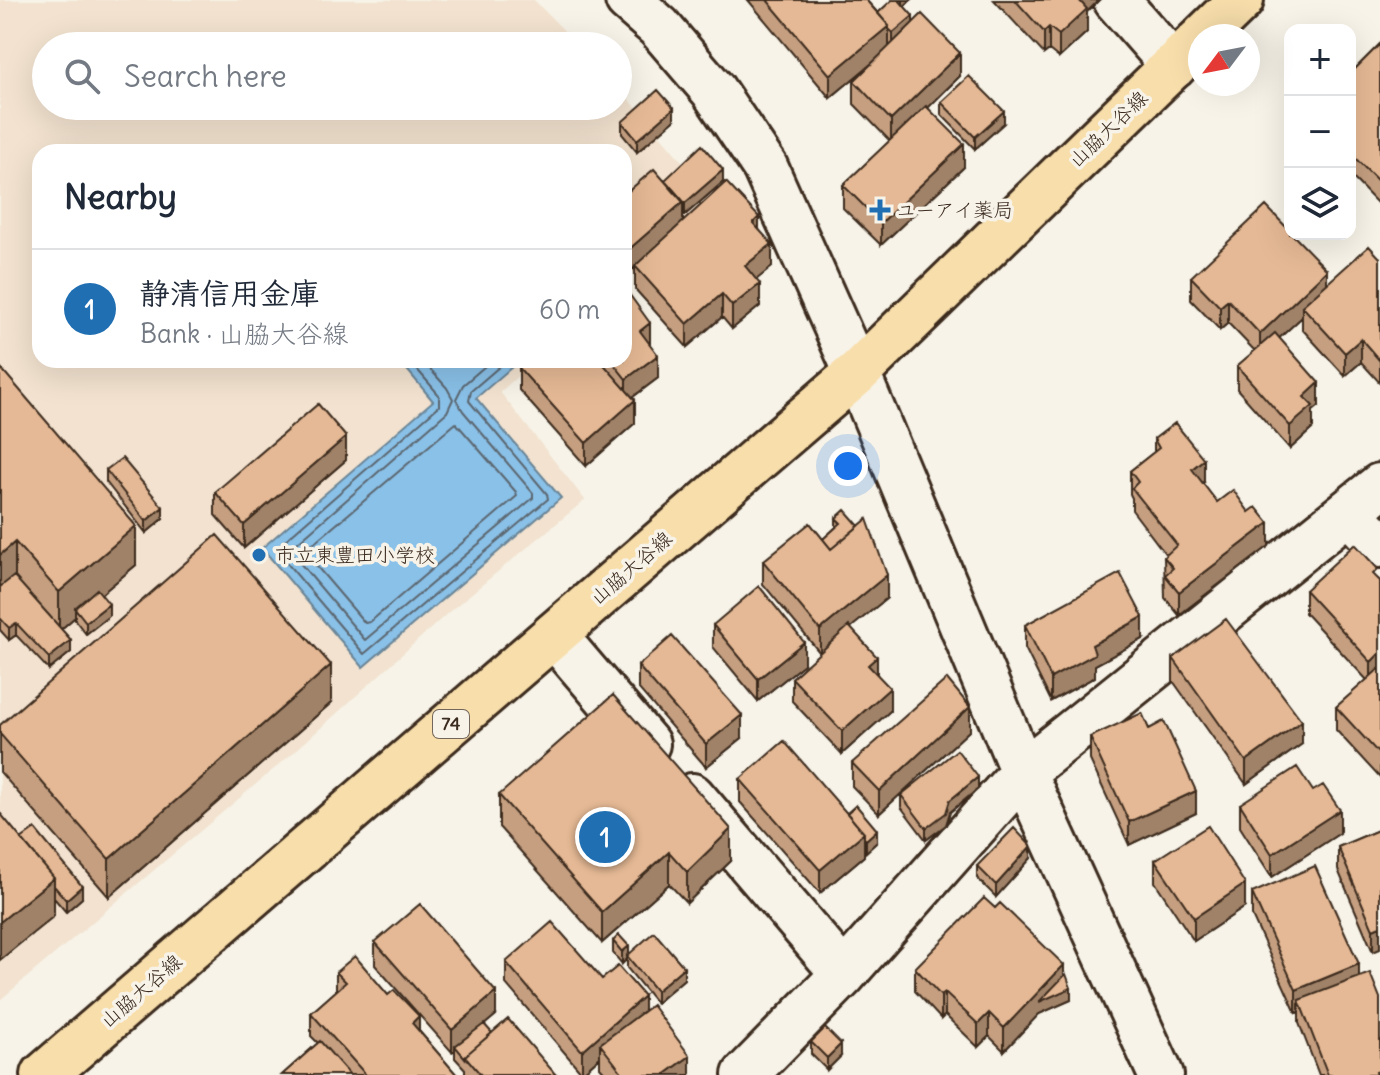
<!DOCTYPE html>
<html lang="en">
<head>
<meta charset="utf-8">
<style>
	:root { --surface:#fff; --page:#f2f2f3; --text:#1f2937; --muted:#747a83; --line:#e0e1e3; --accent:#1f6fb2 }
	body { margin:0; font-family:Delius,"Klee One",sans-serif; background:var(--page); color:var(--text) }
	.controls { position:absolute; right:24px; top:24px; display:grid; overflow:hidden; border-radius:16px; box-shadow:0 8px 32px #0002 }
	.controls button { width:72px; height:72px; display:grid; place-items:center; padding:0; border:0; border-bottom:2px solid var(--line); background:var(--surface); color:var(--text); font:40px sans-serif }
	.compass { position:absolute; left:1188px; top:24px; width:72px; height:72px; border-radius:50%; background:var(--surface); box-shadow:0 8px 32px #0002; rotate:238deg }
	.you { position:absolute; left:848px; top:466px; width:28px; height:28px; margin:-20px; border:6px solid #fff; border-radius:50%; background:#1a73e8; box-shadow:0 0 0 12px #1a73e833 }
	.badge { display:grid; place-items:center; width:52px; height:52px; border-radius:50%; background:var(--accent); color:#fff; font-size:26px; font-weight:700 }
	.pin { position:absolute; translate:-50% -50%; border:4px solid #fff; box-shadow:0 2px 8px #0006 }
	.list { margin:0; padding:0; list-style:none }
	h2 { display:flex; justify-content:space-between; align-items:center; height:104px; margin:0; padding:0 32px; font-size:34px }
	h2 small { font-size:26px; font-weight:400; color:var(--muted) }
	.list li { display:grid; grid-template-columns:52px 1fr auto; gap:24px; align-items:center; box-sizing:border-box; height:120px; padding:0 32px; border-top:2px solid var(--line) }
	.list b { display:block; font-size:30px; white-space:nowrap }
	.list p { margin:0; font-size:26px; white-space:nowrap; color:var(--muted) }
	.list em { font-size:26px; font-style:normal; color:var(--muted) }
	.icon { flex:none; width:44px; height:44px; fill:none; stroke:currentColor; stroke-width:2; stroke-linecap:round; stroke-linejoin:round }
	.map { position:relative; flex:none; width:1380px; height:1075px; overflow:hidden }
	.search { position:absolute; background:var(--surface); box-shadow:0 8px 32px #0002; left:32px; top:32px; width:600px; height:88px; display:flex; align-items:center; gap:20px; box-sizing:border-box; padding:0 28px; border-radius:44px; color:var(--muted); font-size:30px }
	.panel { position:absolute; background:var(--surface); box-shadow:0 8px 32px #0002; left:32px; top:144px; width:600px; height:224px; border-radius:24px }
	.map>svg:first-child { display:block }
	.built { fill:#f2e2cf }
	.water { fill:#8ac1e8; stroke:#6a8597; stroke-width:2 }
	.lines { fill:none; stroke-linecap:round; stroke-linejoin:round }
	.shore { stroke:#5b666f; stroke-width:2 }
	.minor-casing { stroke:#3b2a1e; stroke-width:50 }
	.major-casing { stroke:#3b2a1e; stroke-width:50 }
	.minor { stroke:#f7f3e8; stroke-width:44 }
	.major { stroke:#f8deab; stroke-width:44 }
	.wall { fill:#c59f80; stroke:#3b2a1e; stroke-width:2 }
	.shaded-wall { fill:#a08268; stroke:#3b2a1e; stroke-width:2 }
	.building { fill:#e5b995; stroke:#3b2a1e; stroke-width:2 }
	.poi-dot { fill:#1f6fb2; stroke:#f7f3e8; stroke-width:3 }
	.labels { text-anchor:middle; stroke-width:7; stroke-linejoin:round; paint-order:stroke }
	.shield { fill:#f7f3e8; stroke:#73665b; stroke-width:2 }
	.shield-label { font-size:18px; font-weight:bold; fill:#3b2a1e }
	.street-label { font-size:20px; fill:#3b2a1e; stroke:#f7f3e8 }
	.poi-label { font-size:20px; fill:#3b2a1e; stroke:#f7f3e8; text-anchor:start }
</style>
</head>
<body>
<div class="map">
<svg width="1380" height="1075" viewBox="0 0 1380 1075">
	<rect width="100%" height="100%" fill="#f7f3e8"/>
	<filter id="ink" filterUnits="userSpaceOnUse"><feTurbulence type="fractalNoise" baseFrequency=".0125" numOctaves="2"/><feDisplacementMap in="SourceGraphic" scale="16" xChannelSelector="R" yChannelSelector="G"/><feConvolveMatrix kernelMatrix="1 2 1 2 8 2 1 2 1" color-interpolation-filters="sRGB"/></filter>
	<g filter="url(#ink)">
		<path class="built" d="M 0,0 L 534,0 L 579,46 L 46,46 L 46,106 L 618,106 L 618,86 L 715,200 L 624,281 L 624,152 L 40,152 L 40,360 L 536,360 L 500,392 L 585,500 L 450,611 L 294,752 L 0,1000 Z"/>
		<path class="water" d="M 399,360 L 520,360 L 476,398 L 561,498 L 363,667 L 262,548 L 433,401 Z"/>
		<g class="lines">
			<path class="shore" d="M 409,360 L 439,395 L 439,406 L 275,549 L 364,654 L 548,499 L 547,494 L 469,401 L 471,391 L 507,360
				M 422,360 L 447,388 L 453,399 L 447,412 L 289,550 L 365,640 L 533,498 L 533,493 L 463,411 L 456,399 L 463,385 L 492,360
				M 456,423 L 516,492 L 517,496 L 370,622 L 365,623 L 307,555 L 306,550 Z"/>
			<g class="minor-casing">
				<path id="minor" d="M 628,0 L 659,27 L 713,90 L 765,167 L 857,373 L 1023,772 L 1161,1075
					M 1116,0 L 1174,66
					M 1349,512 L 1380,545
					M 554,635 L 647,744
					M 692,796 L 844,974
					M 745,1075 L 844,974 L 1023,772 L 1380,486"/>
			</g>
			<g class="major-casing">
				<path id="major" d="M 1204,36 L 1241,0
					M 44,1075 L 857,373 L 1200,40"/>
			</g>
			<use href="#minor" class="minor"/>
			<use href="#major" class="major"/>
		</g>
		<path class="wall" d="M 748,0 L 866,0 L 878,13 L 892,0 L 911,0 L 904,6 L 913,23 L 960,76 L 928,108 L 964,167 L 881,245 L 843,208 L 843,185 L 890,141 L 854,104 L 854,81 L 873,62 L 830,98 Z
			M 994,0 L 1099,0 L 1087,12 L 1087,32 L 1059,58 L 1049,50 L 1044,54 Z
			M 1380,44 L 1380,206 L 1350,175 L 1350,74 Z
			M 941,102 L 1004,123 L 975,149 L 941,114 Z
			M 674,120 L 637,152 L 622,134 L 622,122 Z
			M 665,181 L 723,182 L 685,215 L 683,213 L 683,221 L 759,229 L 772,267 L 756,279 L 760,306 L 732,329 L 722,317 L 687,347 L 635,289 L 635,267 L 626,275 L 624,273 L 624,195 Z
			M 1380,258 L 1380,383 L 1361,362 L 1345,376 L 1302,329 L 1302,317 L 1279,338 L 1319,406 L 1313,411 L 1313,428 L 1290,449 L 1237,389 L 1237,366 L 1255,351 L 1228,323 L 1220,330 L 1191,300 L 1191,277 L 1327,284 Z
			M 650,345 L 658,378 L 633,397 L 635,423 L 586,466 L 519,390 L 519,368 L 527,360 L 624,360 Z
			M 0,367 L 136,565 L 101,594 L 109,616 L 86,634 L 75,620 L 75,617 L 61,629 L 71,652 L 49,670 L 16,635 L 9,640 L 0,630 Z
			M 1154,439 L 1204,482 L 1202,483 L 1217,502 L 1269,546 L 1179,615 L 1165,598 L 1164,557 L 1166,555 L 1132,510 L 1132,498 L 1130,494 L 1130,471 L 1154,452 Z
			M 346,460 L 244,548 L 215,515 L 215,492 Z
			M 106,470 L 163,519 L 146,533 L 106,482 Z
			M 836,518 L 887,575 L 887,598 L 850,628 L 877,674 L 890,711 L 842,754 L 792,701 L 792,678 L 820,653 L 763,584 L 763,561 L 823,539 L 836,527 Z
			M 1378,579 L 1380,581 L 1380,778 L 1336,730 L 1336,707 L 1367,680 L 1305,613 L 1305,590 Z
			M 713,625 L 804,664 L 758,701 L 713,647 Z
			M 1025,625 L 1143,639 L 1095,665 L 1095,677 L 1051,701 L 1025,648 Z
			M 1173,658 L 1302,744 L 1246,784 L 1173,681 Z
			M 638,666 L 742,738 L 706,767 L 638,688 Z
			M 331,703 L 109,897 L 0,772 L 0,725 Z
			M 1149,729 L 1196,813 L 1129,845 L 1090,760 L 1090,737 Z
			M 970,730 L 879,814 L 852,786 L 852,763 Z
			M 740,779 L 847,813 L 877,842 L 866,852 L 864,850 L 864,856 L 820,893 L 740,802 Z
			M 978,789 L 950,812 L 946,825 L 926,840 L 901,807 L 901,795 Z
			M 1313,791 L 1340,833 L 1272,877 L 1240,827 L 1240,804 Z
			M 499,795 L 731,861 L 687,903 L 669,884 L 602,943 L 499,827 Z
			M 1378,830 L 1373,952 L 1338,870 L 1338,847 Z
			M 21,839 L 82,898 L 66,912 L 54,898 L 54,916 Z
			M 1031,858 L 996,897 L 977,878 L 977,866 Z
			M 1155,860 L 1245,907 L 1194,941 L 1155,882 Z
			M 1252,893 L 1359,978 L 1380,1075 L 1319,1075 L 1299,1023 L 1299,1012 L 1296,1013 L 1252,916 Z
			M 613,941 L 629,954 L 684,979 L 656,1003 L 627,968 L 627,959 L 622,964 L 613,953 Z
			M 375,942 L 496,1015 L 484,1025 L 492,1033 L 556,1075 L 465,1075 L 465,1069 L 455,1058 L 455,1050 L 452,1052 L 375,965 Z
			M 506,962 L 602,979 L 644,1011 L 690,1075 L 607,1075 L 600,1067 L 600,1057 L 582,1073 L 506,984 Z
			M 915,968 L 1064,976 L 1071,1000 L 1039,1014 L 1004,1051 L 989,1036 L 978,1047 L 945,1015 L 941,1019 L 915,991 Z
			M 336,972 L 388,995 L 457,1075 L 282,1075 L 318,1043 L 311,1036 L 311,1013 L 336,991 Z
			M 811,1042 L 841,1056 L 827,1070 L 811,1054 Z"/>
		<path class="shaded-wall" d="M 903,0 L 911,0 L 903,7 Z
			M 1077,0 L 1099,0 L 1087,12 L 1087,32 L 1059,58 L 1059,35 Z
			M 913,16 L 913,28 L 893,45 L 893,33 Z
			M 889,26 L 889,49 L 830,98 L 830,75 Z
			M 1049,27 L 1049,50 L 1044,54 L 1044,32 Z
			M 960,53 L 960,76 L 891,143 L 891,120 Z
			M 674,108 L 674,120 L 637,152 L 637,140 Z
			M 1004,111 L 1004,123 L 975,149 L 975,137 Z
			M 964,144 L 964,167 L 881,245 L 881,223 Z
			M 723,170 L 723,182 L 685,215 L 685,203 Z
			M 683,202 L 683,225 L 626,275 L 626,252 Z
			M 759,217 L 759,240 L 753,223 Z
			M 772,244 L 772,267 L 745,289 L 745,266 Z
			M 1327,270 L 1327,293 L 1302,306 L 1302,317 L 1260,356 L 1260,334 Z
			M 760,284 L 760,306 L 732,329 L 732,306 Z
			M 722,294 L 722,317 L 687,347 L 687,324 Z
			M 1228,300 L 1228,323 L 1220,330 L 1220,307 Z
			M 650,323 L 650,346 L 640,331 Z
			M 1361,339 L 1361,362 L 1345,376 L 1345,353 Z
			M 658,355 L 658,378 L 626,402 L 626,379 Z
			M 1319,383 L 1319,406 L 1313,411 L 1313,428 L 1290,449 L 1290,426 L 1304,397 Z
			M 635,400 L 635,423 L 586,466 L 586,443 Z
			M 346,437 L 346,460 L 244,548 L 244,525 Z
			M 1204,459 L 1204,482 L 1192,492 L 1192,469 Z
			M 163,507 L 163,519 L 146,533 L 146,521 Z
			M 1269,523 L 1269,546 L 1179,615 L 1179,592 Z
			M 136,526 L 136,565 L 79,613 L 75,608 L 75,617 L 59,631 L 59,592 Z
			M 15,542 L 15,580 L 0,593 L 0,555 Z
			M 887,575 L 887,598 L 820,653 L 820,630 Z
			M 109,604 L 109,616 L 86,634 L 86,622 Z
			M 1143,617 L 1143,639 L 1095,665 L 1095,677 L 1051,701 L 1051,678 L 1092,645 Z
			M 16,623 L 16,635 L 9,640 L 9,628 Z
			M 71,640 L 71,652 L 49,670 L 49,658 Z
			M 804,642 L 804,664 L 758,701 L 758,679 Z
			M 1380,653 L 1380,676 L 1371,684 L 1371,662 Z
			M 877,657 L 877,680 L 868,665 Z
			M 331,665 L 331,703 L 109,897 L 109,859 Z
			M 890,688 L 890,711 L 842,754 L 842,731 Z
			M 970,707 L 970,730 L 879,814 L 879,791 Z
			M 742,715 L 742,738 L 706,767 L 706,744 Z
			M 1302,721 L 1302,744 L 1246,784 L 1246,761 Z
			M 978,777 L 978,789 L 950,812 L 946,825 L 926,840 L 926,828 L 950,800 Z
			M 1196,791 L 1196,813 L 1129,845 L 1129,822 Z
			M 1340,810 L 1340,833 L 1272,877 L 1272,854 Z
			M 731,829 L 731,861 L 687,903 L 687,872 Z
			M 877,830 L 877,842 L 866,852 L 866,840 Z
			M 864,833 L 864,856 L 820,893 L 820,870 Z
			M 1031,846 L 1031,858 L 996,897 L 996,885 Z
			M 669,852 L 669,884 L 602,943 L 602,912 Z
			M 54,878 L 54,916 L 0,960 L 0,922 Z
			M 1245,884 L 1245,907 L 1194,941 L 1194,918 Z
			M 82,886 L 82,898 L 66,912 L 66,900 Z
			M 1380,926 L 1380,949 L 1373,952 L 1373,929 Z
			M 629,946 L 629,958 L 627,956 L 627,959 L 622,964 L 622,952 Z
			M 1359,964 L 1359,987 L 1299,1000 L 1299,1012 L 1296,1013 L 1296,990 Z
			M 1064,965 L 1064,988 L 1071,988 L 1071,1000 L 1039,1014 L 1004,1051 L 1004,1028 Z
			M 684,967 L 684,979 L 656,1003 L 656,991 Z
			M 496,992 L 496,1015 L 457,1048 L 455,1046 L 455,1050 L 452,1052 L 452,1030 Z
			M 945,993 L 945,1015 L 941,1019 L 941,996 Z
			M 644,996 L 644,1019 L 600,1044 L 600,1057 L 582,1073 L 582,1051 Z
			M 989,1013 L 989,1036 L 978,1047 L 978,1024 Z
			M 419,1016 L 419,1039 L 412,1023 Z
			M 841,1044 L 841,1056 L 827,1070 L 827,1058 Z
			M 690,1056 L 690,1075 L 664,1075 Z"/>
		<path class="building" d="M 767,0 L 866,0 L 889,26 L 830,75 Z
			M 892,0 L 899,0 L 913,16 L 893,33 L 889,29 L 889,26 L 878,13 Z
			M 1015,0 L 1079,0 L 1087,9 L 1059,35 L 1049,27 L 1044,32 Z
			M 922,14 L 960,53 L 891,120 L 854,81 Z
			M 1380,44 L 1380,183 L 1350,153 L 1350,74 Z
			M 969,76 L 1004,111 L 975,137 L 941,102 Z
			M 658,90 L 674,108 L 637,140 L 622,122 Z
			M 926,106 L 964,144 L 881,223 L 843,185 Z
			M 702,145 L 723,170 L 685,203 L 665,180 Z
			M 654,169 L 683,202 L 626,252 L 624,250 L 624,195 Z
			M 726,182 L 759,217 L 753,223 L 772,244 L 745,266 L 760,284 L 732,306 L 722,294 L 687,324 L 635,266 Z
			M 1266,206 L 1290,231 L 1290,234 L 1292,234 L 1327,270 L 1260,334 L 1228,300 L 1220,307 L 1191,277 Z
			M 1369,246 L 1380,258 L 1380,361 L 1361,339 L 1345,353 L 1302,306 Z
			M 624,287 L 650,323 L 640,331 L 658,355 L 626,379 L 611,360 L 624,360 Z
			M 1275,333 L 1319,383 L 1304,397 L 1313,406 L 1290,426 L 1237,366 Z
			M 527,360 L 600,360 L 635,400 L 586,443 L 519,368 Z
			M 0,367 L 136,526 L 59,592 L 15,542 L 0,555 Z
			M 318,404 L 346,437 L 244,525 L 215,492 Z
			M 1175,423 L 1204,459 L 1192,469 L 1217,502 L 1233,490 L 1249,512 L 1256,507 L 1269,523 L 1179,592 L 1165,575 L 1173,568 L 1164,557 L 1177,545 L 1132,488 L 1138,482 L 1130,471 L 1159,448 L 1154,439 Z
			M 122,458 L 163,507 L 146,521 L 106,470 Z
			M 845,510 L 859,526 L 831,549 L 823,539 L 841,523 L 836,518 Z
			M 867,519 L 887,575 L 820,630 L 763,561 L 810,523 L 831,549 Z
			M 217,535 L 331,665 L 109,859 L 0,734 L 0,725 Z
			M 1355,544 L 1378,569 L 1373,574 L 1380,581 L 1380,653 L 1371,662 L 1305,590 Z
			M 1120,573 L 1143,617 L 1092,645 L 1095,654 L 1051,678 L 1025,625 Z
			M 14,576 L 71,640 L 49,658 L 16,623 L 9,628 L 0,618 L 0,587 Z
			M 759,586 L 804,642 L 758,679 L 713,625 Z
			M 97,589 L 109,604 L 86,622 L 75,608 Z
			M 1226,619 L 1302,721 L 1246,761 L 1173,658 Z
			M 849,626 L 877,657 L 868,665 L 890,688 L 842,731 L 792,678 Z
			M 672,636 L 742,715 L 706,744 L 638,666 Z
			M 1380,668 L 1380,755 L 1336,707 Z
			M 947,679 L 970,707 L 879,791 L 852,763 Z
			M 613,695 L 731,829 L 687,872 L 669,852 L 602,912 L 499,795 Z
			M 1142,713 L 1149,729 L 1164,721 L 1196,791 L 1129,822 L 1090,737 Z
			M 784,741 L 864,833 L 820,870 L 740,779 Z
			M 957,750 L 978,777 L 950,800 L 946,813 L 926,828 L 901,795 Z
			M 1297,767 L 1313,791 L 1323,785 L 1340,810 L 1272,854 L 1240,804 Z
			M 856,805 L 877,830 L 866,840 L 864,838 L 864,833 L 847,813 Z
			M 0,813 L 54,878 L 0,922 Z
			M 1208,826 L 1245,884 L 1194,918 L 1155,860 Z
			M 1014,828 L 1031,846 L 996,885 L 977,866 Z
			M 35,829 L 82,886 L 66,900 L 54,886 L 54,878 L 21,839 Z
			M 1378,830 L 1380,833 L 1380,926 L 1373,929 L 1338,847 Z
			M 1315,866 L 1359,964 L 1296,990 L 1252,893 Z
			M 984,898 L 995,908 L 1000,903 L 1064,965 L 1004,1028 L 989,1013 L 978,1024 L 945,993 L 941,996 L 915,968 Z
			M 420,904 L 496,992 L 452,1030 L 375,942 Z
			M 552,922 L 602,979 L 618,966 L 644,996 L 582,1051 L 506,962 Z
			M 654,932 L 684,967 L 656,991 L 627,956 Z
			M 619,935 L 629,946 L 622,952 L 613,941 Z
			M 355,956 L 388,995 L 394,990 L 419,1016 L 412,1023 L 457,1075 L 366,1075 L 311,1013 L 346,982 L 336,972 Z
			M 1370,973 L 1380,998 L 1380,1071 L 1376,1072 L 1377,1075 L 1328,1075 L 1299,1000 Z
			M 1066,974 L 1071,988 L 1039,1002 Z
			M 652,1005 L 690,1056 L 664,1075 L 624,1075 L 600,1044 Z
			M 508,1019 L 556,1075 L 481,1075 L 465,1056 Z
			M 484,1024 L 492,1033 L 465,1056 L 465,1058 L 455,1046 Z
			M 825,1028 L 841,1044 L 827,1058 L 811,1042 Z
			M 320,1041 L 350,1075 L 282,1075 Z"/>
	</g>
	<g class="poi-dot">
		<path d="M876 198h8v8h8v8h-8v8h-8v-8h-8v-8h8z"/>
		<circle cx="259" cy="555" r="8"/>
	</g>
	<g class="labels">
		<rect class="shield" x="433" y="710" width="36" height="28" rx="6"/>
		<g class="shield-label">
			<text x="451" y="730">74</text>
		</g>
		<g class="street-label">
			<text transform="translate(1108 129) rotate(-44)" y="7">山脇大谷線</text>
			<text transform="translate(631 568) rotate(-41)" y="7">山脇大谷線</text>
			<text transform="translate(141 991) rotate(-41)" y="7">山脇大谷線</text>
		</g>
		<g class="poi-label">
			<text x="896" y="217">ユーアイ薬局</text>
			<text x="275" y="562">市立東豊田小学校</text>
		</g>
	</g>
</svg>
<div class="controls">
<button>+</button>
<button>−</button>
<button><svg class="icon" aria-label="layers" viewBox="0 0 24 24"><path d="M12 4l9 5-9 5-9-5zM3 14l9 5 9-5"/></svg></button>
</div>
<svg class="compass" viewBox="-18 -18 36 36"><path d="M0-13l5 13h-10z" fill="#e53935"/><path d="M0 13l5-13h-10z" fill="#747a83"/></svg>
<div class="you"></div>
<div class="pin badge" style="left:605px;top:837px">1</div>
<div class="search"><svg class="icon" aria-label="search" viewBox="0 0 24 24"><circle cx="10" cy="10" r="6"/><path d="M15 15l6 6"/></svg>Search here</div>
<section class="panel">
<h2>Nearby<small></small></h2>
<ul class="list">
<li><span class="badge">1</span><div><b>静清信用金庫</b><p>Bank · 山脇大谷線</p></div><em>60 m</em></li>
</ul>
</section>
</div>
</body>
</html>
